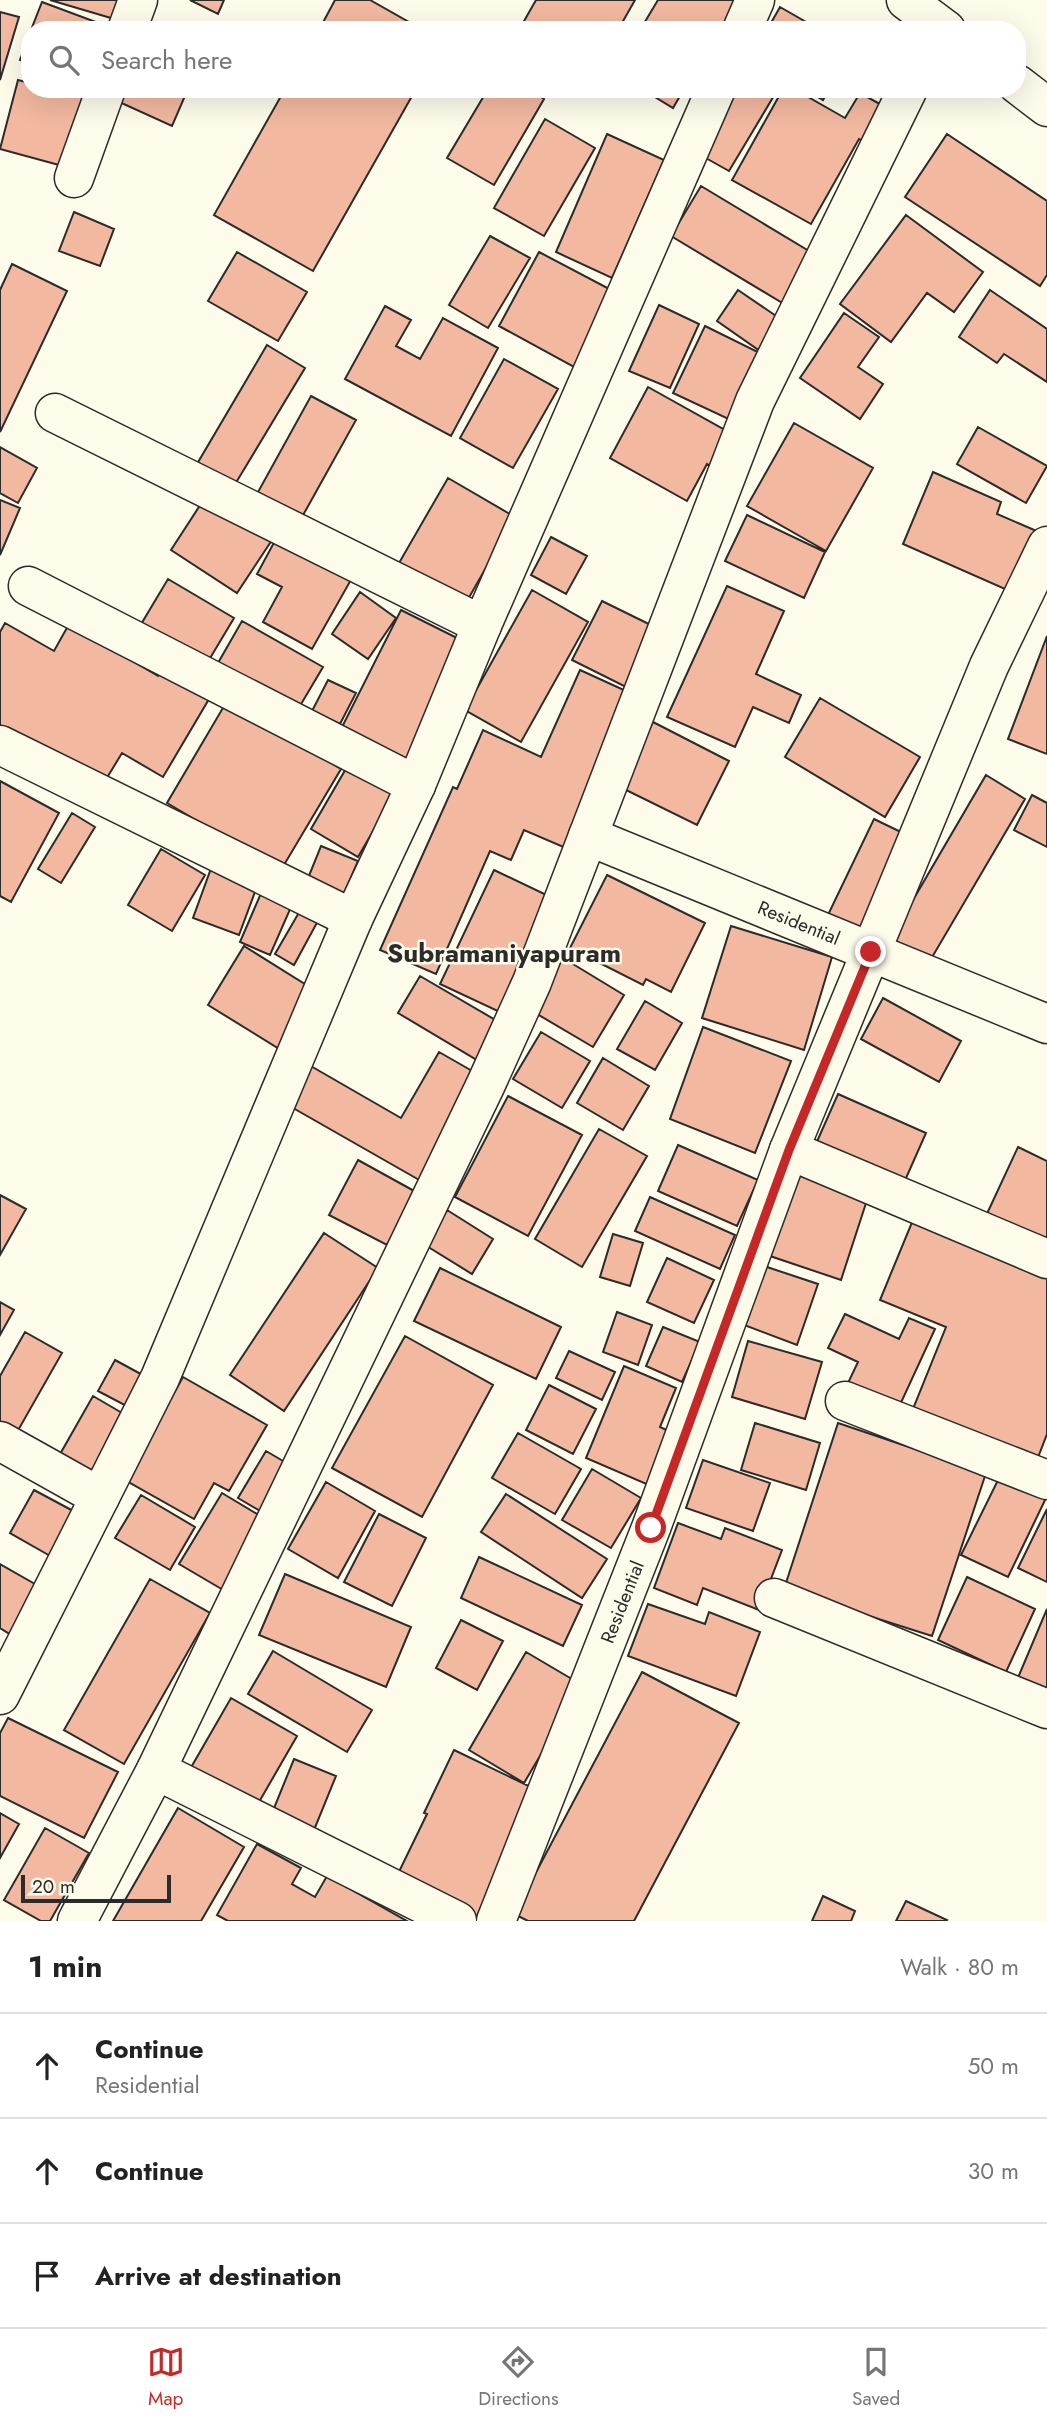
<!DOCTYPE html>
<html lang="en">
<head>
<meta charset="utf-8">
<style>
	:root { --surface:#fff; --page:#f6f6f6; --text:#222; --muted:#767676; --line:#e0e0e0; --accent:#c62828 }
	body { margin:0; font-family:Jost,sans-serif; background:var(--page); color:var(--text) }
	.scale { position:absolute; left:21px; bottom:18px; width:150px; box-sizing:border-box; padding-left:7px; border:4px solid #2b2b2b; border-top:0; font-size:19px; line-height:24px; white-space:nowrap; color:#2b2b2b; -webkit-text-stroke:5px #fdfbea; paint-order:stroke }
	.stop { position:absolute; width:21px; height:21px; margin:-16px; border:5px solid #c62828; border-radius:50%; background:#fff }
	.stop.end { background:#c62828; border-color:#fff; box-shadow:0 2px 7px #0008 }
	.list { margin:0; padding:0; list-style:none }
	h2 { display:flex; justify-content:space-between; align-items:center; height:91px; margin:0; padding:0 28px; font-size:30px }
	h2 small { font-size:23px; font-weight:400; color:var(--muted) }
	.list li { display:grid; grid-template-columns:46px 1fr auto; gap:21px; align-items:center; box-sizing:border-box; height:105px; padding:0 28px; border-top:2px solid var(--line) }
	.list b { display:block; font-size:26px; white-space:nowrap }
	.list p { margin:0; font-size:23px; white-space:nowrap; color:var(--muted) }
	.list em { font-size:23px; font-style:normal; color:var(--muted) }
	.icon { flex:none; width:38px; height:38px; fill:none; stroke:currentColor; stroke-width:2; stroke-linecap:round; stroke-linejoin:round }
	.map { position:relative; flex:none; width:1047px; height:1921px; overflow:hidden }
	.search { position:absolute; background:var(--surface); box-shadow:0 7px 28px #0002; left:21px; right:21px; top:21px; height:77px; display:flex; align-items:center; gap:18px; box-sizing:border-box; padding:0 24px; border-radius:28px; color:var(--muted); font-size:26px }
	.sheet { height:406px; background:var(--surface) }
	nav { display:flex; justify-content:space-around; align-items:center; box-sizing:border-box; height:98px; border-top:2px solid var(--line); background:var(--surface); font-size:19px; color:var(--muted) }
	nav a { display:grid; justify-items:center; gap:4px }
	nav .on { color:var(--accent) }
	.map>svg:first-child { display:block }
	.building { fill:#f2b8a0; stroke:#2b2b2b; stroke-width:2 }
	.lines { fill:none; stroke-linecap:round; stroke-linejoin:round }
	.street-casing { stroke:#2b2b2b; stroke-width:41 }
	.street { stroke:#fdfbea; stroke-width:38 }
	.route { stroke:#c62828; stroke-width:9 }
	.labels { text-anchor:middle; stroke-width:5; stroke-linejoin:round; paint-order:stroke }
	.street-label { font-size:19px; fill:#2b2b2b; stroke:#fdfbea }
	.district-label { font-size:26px; font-weight:bold; fill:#2b2b2b; stroke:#fdfbea }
</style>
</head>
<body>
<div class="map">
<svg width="1047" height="1921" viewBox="0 0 1047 1921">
	<rect width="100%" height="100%" fill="#fdfbea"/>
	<path class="building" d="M 50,0 L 128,0 L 121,21 Z
		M 190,0 L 224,0 L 218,14 Z
		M 335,0 L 370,0 L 423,30 L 319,30 Z
		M 536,0 L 635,0 L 618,30 L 519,30 Z
		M 658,0 L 738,0 L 720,30 L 640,30 Z
		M 42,2 L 112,28 L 111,30 L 31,30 Z
		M 780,7 L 820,30 L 767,30 Z
		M 0,12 L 19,17 L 0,80 Z
		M 30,34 L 30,64 L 20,60 Z
		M 18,80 L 30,83 L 30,89 L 55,89 L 89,98 L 70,168 L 0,149 Z
		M 122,89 L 188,89 L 172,126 L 117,101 Z
		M 285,89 L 416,89 L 313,271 L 214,215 Z
		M 488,89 L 528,89 L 544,99 L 494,185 L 447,158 Z
		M 642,89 L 684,89 L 673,108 Z
		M 732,89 L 778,89 L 729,171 L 695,152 Z
		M 783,89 L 794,89 L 845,118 L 860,93 L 889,109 L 869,144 L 859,139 L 811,224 L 732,180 Z
		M 805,89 L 829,89 L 823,100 Z
		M 545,119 L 595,148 L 544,236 L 494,208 Z
		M 607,134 L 664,160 L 612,278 L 556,252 Z
		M 947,134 L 1047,201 L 1047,275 L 1040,286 L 905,197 Z
		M 701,186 L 814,254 L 784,304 L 671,236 Z
		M 74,212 L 114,229 L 100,266 L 59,251 Z
		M 906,215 L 983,272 L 954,312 L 927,293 L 891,342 L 840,304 Z
		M 490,236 L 530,258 L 488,328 L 449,305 Z
		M 237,252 L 307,292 L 278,341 L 208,301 Z
		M 539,252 L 615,292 L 574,367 L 499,326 Z
		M 12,264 L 67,291 L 0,432 L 0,290 Z
		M 738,290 L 782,320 L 760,351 L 717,321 Z
		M 990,290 L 1047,329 L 1047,382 L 1004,354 L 997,363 L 959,337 Z
		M 659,305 L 699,324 L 670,388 L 629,371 Z
		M 385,306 L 411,320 L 396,346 L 420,359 L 443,318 L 498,348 L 451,436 L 345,379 Z
		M 844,313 L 879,337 L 858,367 L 883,384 L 860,419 L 800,378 Z
		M 705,326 L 768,357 L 737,423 L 673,393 Z
		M 267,345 L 305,368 L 234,486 L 197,464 Z
		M 504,359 L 558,389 L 513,468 L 460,438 Z
		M 648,387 L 732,434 L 713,468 L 707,464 L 687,501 L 610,458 Z
		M 311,396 L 356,420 L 302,517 L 258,492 Z
		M 794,423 L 873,468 L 826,551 L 747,506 Z
		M 978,427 L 1047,466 L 1026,503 L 957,464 Z
		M 0,447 L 37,468 L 18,503 L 0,493 Z
		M 933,472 L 1001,502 L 997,514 L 1039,532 L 1014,593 L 903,544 Z
		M 448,478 L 515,517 L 467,601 L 399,563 Z
		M 208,493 L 274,537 L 237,593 L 171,550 Z
		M 0,500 L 20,508 L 0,555 Z
		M 747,515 L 825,552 L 804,598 L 725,561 Z
		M 277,537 L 352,578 L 312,649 L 263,622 L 282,587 L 257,574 Z
		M 551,537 L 587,556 L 566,594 L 531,575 Z
		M 168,579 L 234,618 L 206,665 L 140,626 Z
		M 727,586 L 784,611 L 756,674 L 801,695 L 789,723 L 753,707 L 735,747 L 667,717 Z
		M 532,590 L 588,622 L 521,742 L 465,710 Z
		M 360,592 L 396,618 L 368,659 L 332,634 Z
		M 602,601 L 661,630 L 632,690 L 572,660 Z
		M 401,610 L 465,642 L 406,759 L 342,727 Z
		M 73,617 L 105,645 L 158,676 L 161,671 L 209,699 L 163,777 L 122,753 L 102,786 L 0,726 L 0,632 L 5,623 L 54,651 Z
		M 242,621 L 323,667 L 294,716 L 214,670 Z
		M 1047,636 L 1047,754 L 1008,739 Z
		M 580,670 L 637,696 L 568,849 L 524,830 L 511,860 L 490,851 L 436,974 L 380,950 L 453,787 L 457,789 L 483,730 L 541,757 Z
		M 328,680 L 356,693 L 340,724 L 312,711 Z
		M 820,698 L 920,757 L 885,817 L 785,757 Z
		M 227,701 L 341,769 L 281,870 L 167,803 Z
		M 653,722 L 729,761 L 697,825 L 620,787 Z
		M 347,767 L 394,795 L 358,857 L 311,829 Z
		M 986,775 L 1025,799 L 924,971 L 885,948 Z
		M 0,781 L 59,813 L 11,902 L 0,896 Z
		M 1032,795 L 1047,803 L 1047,847 L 1014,830 Z
		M 72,813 L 95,827 L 61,883 L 38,869 Z
		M 874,819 L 905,834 L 857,934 L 826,919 Z
		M 321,846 L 358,861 L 340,903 L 304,888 Z
		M 161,849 L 205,875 L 172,931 L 128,905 Z
		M 213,863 L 259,881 L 239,935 L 193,918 Z
		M 494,870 L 557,900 L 504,1014 L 440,984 Z
		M 607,875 L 705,923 L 671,992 L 646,979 L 643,985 L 570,948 Z
		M 265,884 L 295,898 L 270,955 L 240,942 Z
		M 301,909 L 319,919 L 294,965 L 275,954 Z
		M 731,926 L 832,957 L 804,1050 L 702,1018 Z
		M 244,946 L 316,991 L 281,1050 L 208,1005 Z
		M 563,958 L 624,995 L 593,1047 L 532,1011 Z
		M 420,976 L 504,1025 L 482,1063 L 398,1013 Z
		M 883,998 L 961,1041 L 939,1082 L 861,1039 Z
		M 645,1001 L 682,1023 L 655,1070 L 617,1049 Z
		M 703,1027 L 791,1061 L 755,1153 L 670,1119 Z
		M 541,1032 L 590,1061 L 562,1108 L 513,1079 Z
		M 439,1052 L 481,1076 L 421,1181 L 286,1104 L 309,1065 L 401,1118 Z
		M 603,1058 L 649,1086 L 623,1130 L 577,1103 Z
		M 838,1094 L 926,1133 L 903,1185 L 815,1146 Z
		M 508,1096 L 582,1135 L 528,1236 L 455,1197 Z
		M 599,1129 L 647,1156 L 582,1267 L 535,1239 Z
		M 678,1145 L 758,1180 L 737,1226 L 658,1191 Z
		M 1018,1147 L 1047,1161 L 1047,1239 L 985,1218 Z
		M 358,1160 L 416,1192 L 387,1245 L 329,1215 Z
		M 797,1173 L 868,1197 L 841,1280 L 770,1256 Z
		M 0,1195 L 26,1209 L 0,1255 Z
		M 650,1197 L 735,1235 L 720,1269 L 635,1231 Z
		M 447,1210 L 493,1239 L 472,1274 L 425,1245 Z
		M 915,1215 L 1047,1269 L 1047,1434 L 1037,1460 L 913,1409 L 946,1327 L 880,1300 Z
		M 324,1233 L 378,1268 L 284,1411 L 230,1375 Z
		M 613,1234 L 643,1243 L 630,1286 L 600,1277 Z
		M 667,1258 L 714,1280 L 694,1323 L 647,1302 Z
		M 764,1266 L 818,1284 L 797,1345 L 744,1325 Z
		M 440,1268 L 561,1327 L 536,1379 L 414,1321 Z
		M 0,1302 L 14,1310 L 0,1335 Z
		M 617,1312 L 652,1325 L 638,1365 L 603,1352 Z
		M 845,1314 L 899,1339 L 909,1318 L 935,1329 L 899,1407 L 848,1383 L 858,1362 L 828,1348 Z
		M 663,1327 L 700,1342 L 682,1382 L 646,1366 Z
		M 25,1332 L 62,1353 L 16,1434 L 0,1425 L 0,1376 Z
		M 405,1336 L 493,1385 L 422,1517 L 332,1468 Z
		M 748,1341 L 822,1362 L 805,1419 L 732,1397 Z
		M 569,1351 L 615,1372 L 602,1400 L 556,1378 Z
		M 115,1360 L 150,1379 L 134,1410 L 98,1391 Z
		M 624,1366 L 676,1388 L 660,1427 L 673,1433 L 651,1486 L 586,1458 Z
		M 183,1377 L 267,1425 L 229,1491 L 214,1483 L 194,1519 L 125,1480 Z
		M 549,1385 L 596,1409 L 573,1454 L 526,1430 Z
		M 93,1396 L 129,1417 L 95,1477 L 59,1456 Z
		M 755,1423 L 820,1443 L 806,1490 L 741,1470 Z
		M 838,1423 L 986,1473 L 932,1636 L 784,1589 Z
		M 518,1433 L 581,1469 L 555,1514 L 492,1478 Z
		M 266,1451 L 295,1468 L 267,1515 L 238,1498 Z
		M 703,1460 L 770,1483 L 753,1531 L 686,1508 Z
		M 592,1469 L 641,1498 L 611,1548 L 562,1520 Z
		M 1001,1474 L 1047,1496 L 1008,1577 L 961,1555 Z
		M 326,1482 L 375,1511 L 338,1578 L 288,1549 Z
		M 34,1490 L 77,1513 L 52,1557 L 10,1533 Z
		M 222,1493 L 272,1523 L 230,1594 L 179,1564 Z
		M 506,1494 L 607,1559 L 582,1598 L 481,1532 Z
		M 141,1495 L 195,1527 L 170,1570 L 115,1538 Z
		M 1047,1509 L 1047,1582 L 1018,1568 Z
		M 379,1514 L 426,1538 L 392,1606 L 344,1582 Z
		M 678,1523 L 721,1539 L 725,1528 L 782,1550 L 759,1610 L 703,1588 L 697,1605 L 654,1588 Z
		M 479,1557 L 582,1605 L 563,1646 L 461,1598 Z
		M 0,1564 L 42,1588 L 13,1636 L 0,1628 Z
		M 285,1574 L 411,1627 L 386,1687 L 259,1635 Z
		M 967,1577 L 1035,1609 L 1006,1672 L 938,1640 Z
		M 150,1579 L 210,1613 L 124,1764 L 64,1730 Z
		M 648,1604 L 705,1624 L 709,1612 L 760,1632 L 736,1696 L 628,1656 Z
		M 1047,1609 L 1047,1693 L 1017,1680 Z
		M 461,1620 L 503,1641 L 477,1690 L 436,1668 Z
		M 273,1651 L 372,1710 L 347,1752 L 248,1694 Z
		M 526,1652 L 582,1685 L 524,1783 L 469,1750 Z
		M 642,1672 L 739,1723 L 634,1921 L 528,1921 L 514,1914 Z
		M 231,1698 L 297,1736 L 255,1809 L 189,1771 Z
		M 8,1718 L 118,1772 L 84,1838 L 0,1796 L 0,1733 Z
		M 454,1750 L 537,1790 L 475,1920 L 394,1882 L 427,1814 L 424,1813 Z
		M 294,1759 L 336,1776 L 312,1835 L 270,1818 Z
		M 178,1808 L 244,1847 L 201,1921 L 113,1921 Z
		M 0,1813 L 19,1824 L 0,1858 Z
		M 45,1828 L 89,1853 L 50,1921 L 41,1921 L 4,1900 Z
		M 257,1844 L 301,1868 L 292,1884 L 315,1897 L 327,1876 L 407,1921 L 228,1921 L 217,1915 Z
		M 823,1896 L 855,1911 L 851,1921 L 812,1921 Z
		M 906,1901 L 947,1920 L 946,1921 L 896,1921 Z"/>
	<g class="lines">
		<g class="street-casing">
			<g id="street">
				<path d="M 906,0 L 946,30"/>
				<path d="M 127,30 L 138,0"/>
				<path d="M 742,30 L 755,0"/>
				<path d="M 1017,84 L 1047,107"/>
				<path d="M 74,178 L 106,89"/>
				<path d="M 55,413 L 482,625 L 716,89"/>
				<path d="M 28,586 L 416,785"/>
				<path d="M 0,745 L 353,919"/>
				<path id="s1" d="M 588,836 L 1047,1024"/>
				<path d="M 789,1150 L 1047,1259"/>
				<path d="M 845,1401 L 1047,1480"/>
				<path d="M 0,1441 L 100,1497"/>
				<path d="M 774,1598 L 1047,1709"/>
				<path d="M 0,1695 L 160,1378 L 353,919 L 416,785 L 482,625"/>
				<path d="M 156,1770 L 457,1921"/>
				<path d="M 77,1921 L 156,1770 L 486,1084 L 532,982 L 755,401 L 908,89"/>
				<path id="s2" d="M 496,1921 L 651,1528 L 789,1150 L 989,666 L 1047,546"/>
			</g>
		</g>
		<use href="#street" class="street"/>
	</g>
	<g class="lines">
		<path class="route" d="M 651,1528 L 789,1150 L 871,952"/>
	</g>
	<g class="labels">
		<g class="street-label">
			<text dy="7" stroke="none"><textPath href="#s1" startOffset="228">Residential</textPath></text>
			<text dy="7" stroke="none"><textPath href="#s2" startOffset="343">Residential</textPath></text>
		</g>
		<g class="district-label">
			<text x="504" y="962">Subramaniyapuram</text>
		</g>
	</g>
</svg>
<div class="scale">20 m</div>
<div class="stop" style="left:651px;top:1528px"></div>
<div class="stop end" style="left:871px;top:952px"></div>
<div class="search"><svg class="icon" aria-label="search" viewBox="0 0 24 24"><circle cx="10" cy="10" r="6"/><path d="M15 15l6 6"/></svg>Search here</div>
</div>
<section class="sheet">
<h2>1 min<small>Walk · 80 m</small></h2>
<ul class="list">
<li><svg class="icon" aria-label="ahead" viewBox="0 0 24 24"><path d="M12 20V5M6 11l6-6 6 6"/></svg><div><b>Continue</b><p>Residential</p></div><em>50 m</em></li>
<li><svg class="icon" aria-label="ahead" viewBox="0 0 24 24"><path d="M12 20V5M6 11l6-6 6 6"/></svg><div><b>Continue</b></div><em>30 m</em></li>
<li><svg class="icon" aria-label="arrive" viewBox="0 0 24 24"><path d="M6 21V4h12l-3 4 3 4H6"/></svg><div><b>Arrive at destination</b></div></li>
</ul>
</section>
<nav>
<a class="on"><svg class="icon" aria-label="map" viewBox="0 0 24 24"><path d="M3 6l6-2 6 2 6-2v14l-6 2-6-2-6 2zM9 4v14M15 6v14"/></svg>Map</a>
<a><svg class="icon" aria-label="directions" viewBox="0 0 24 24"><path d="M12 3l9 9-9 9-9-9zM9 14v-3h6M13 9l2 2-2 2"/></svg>Directions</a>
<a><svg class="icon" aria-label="saved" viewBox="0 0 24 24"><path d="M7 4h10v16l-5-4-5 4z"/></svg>Saved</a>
</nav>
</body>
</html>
